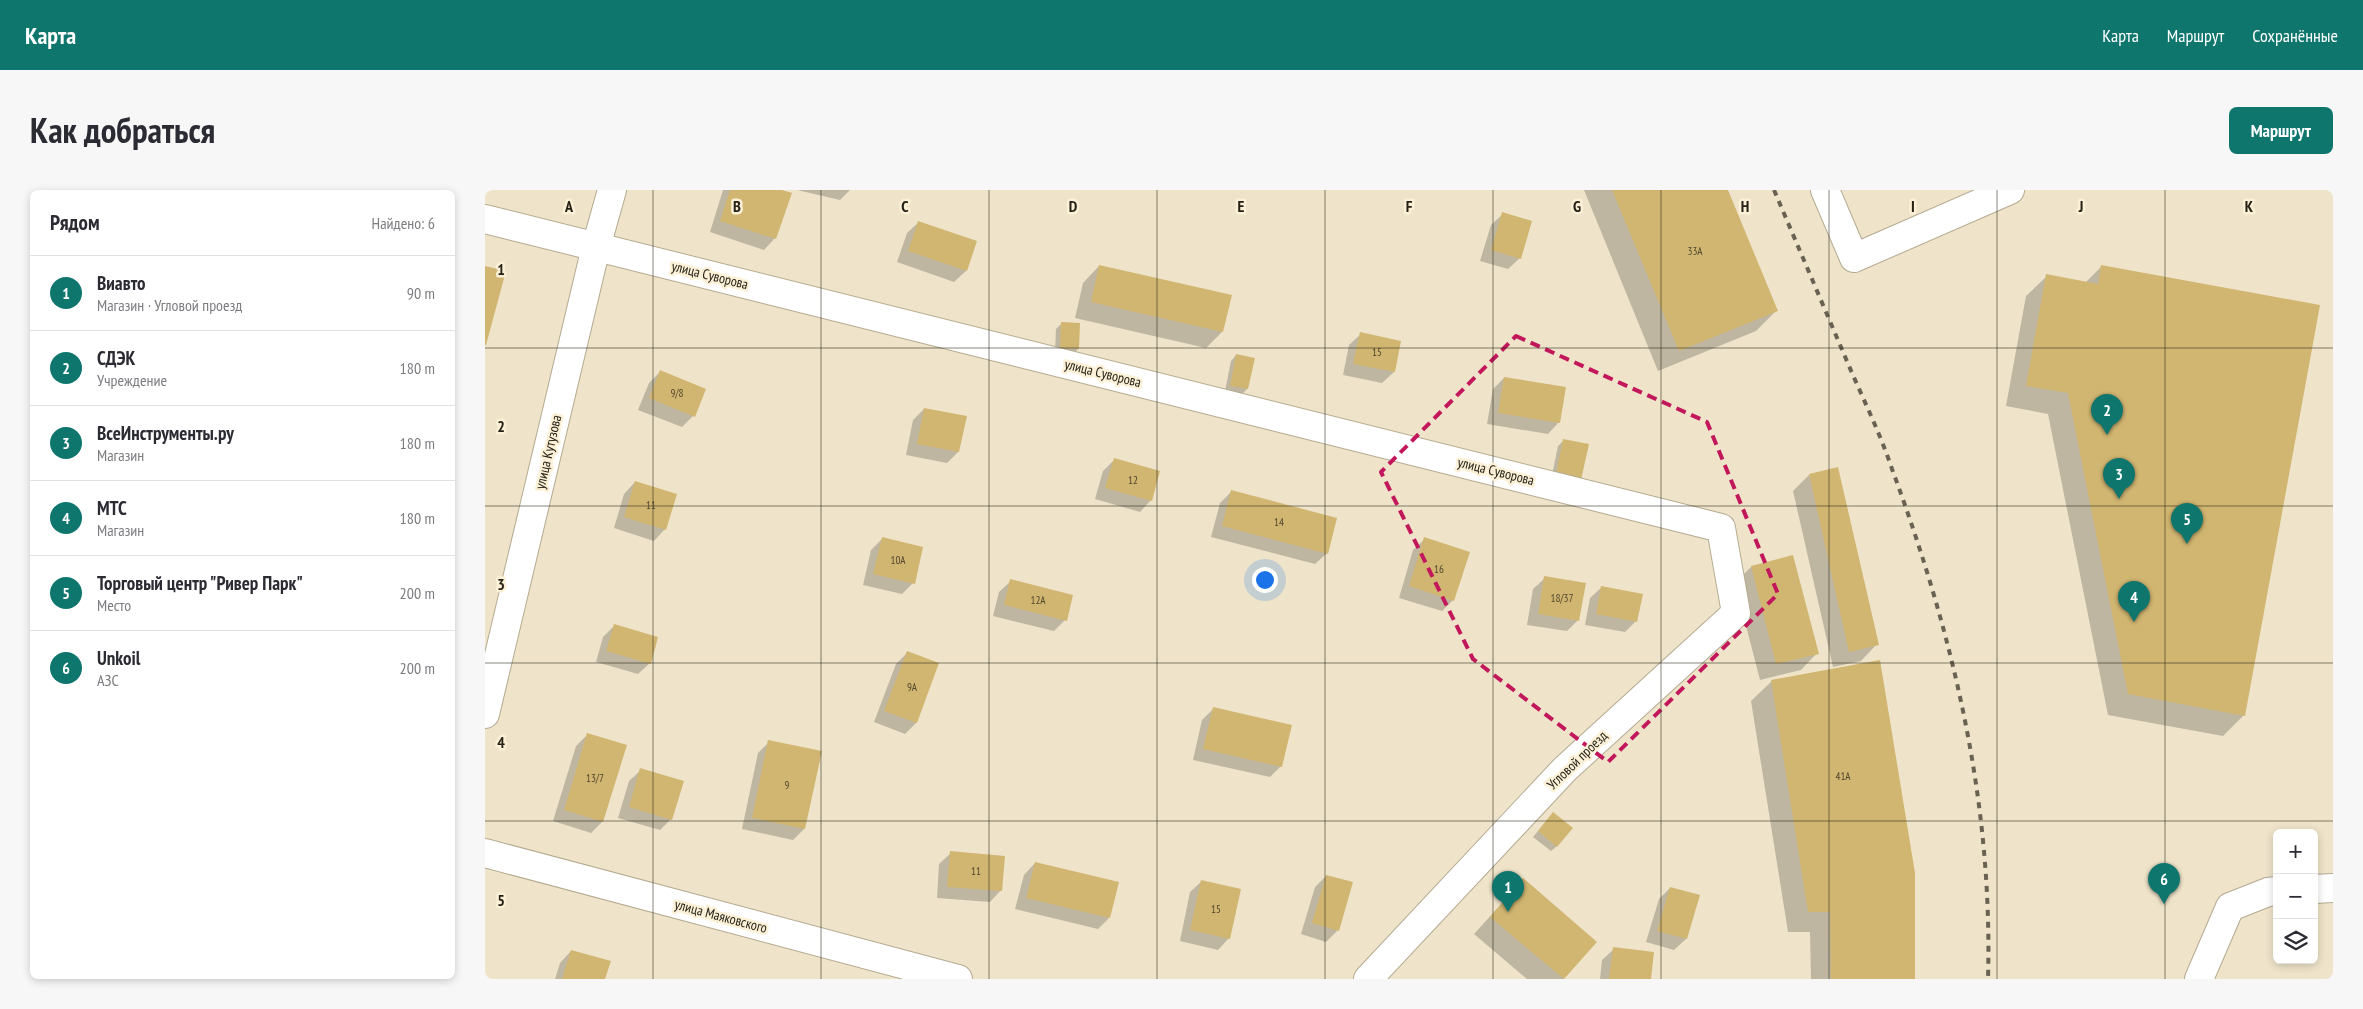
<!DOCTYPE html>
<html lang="ru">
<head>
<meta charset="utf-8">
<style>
	:root { --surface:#fff; --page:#f7f7f7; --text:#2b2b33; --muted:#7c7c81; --line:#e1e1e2; --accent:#0f766e }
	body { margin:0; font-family:"PT Sans Narrow",sans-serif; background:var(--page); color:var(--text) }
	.controls { position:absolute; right:15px; bottom:15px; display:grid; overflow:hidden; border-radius:8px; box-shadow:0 2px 8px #0003 }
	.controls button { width:45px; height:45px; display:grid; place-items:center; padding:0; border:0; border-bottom:1px solid var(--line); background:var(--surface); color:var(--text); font:25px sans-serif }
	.you { position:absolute; left:779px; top:389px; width:18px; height:18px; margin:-12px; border:4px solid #fff; border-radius:50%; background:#1a73e8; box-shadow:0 0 0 8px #1a73e833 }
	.badge { display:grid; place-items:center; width:32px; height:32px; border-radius:50%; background:var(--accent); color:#fff; font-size:16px; font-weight:700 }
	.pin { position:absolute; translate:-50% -41px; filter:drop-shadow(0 1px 2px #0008) }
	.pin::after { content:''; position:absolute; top:26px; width:18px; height:15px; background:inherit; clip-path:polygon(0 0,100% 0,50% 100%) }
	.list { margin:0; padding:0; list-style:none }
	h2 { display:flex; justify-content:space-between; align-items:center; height:65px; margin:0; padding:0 20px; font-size:21px }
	h2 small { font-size:16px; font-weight:400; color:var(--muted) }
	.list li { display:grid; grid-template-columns:32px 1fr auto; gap:15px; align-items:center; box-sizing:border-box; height:75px; padding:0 20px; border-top:1px solid var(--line) }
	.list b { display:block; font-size:19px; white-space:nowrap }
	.list p { margin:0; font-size:16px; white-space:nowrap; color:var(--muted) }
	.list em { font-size:16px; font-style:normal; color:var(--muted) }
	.icon { flex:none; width:28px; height:28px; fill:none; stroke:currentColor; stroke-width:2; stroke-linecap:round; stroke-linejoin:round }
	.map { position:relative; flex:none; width:1848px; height:789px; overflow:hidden; border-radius:8px }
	header { display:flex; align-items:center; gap:30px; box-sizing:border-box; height:70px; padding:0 25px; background:var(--accent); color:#fff }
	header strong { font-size:24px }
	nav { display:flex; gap:28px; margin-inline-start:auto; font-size:18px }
	.intro { display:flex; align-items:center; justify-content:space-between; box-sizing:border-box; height:120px; padding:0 30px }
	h1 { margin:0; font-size:35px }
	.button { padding:12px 22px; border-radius:8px; background:var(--accent); color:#fff; font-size:18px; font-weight:700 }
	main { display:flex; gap:30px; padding:0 30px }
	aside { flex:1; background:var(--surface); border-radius:8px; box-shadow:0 2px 8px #0003 }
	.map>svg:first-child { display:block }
	.shadow { fill:#0003 }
	.building { fill:#d1b671 }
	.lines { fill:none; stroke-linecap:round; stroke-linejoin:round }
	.minor-casing { stroke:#b4aa91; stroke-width:30 }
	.minor { stroke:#fff; stroke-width:28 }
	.rail { stroke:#696253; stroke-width:4; stroke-dasharray:6 6; stroke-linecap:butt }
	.marked { fill:none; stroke:#c2185b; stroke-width:4; stroke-dasharray:10 6; stroke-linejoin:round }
	.grid { fill:none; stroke:#252117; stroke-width:1; stroke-opacity:0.55 }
	.labels { text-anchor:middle; stroke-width:5; stroke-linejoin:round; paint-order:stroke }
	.number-label { font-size:11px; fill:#50462e }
	.street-label { font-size:14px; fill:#252117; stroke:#fcf1d7 }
	.grid-label { font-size:16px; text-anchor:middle; font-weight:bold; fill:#252117; stroke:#fcf1d7; stroke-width:5; stroke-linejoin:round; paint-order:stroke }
</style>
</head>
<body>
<header>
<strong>Карта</strong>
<nav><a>Карта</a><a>Маршрут</a><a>Сохранённые</a></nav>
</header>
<div class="intro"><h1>Как добраться</h1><a class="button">Маршрут</a></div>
<main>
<aside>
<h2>Рядом<small>Найдено: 6</small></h2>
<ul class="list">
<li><span class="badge">1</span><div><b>Виавто</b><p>Магазин · Угловой проезд</p></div><em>90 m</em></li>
<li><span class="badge">2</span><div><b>СДЭК</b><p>Учреждение</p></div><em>180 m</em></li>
<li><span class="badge">3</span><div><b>ВсеИнструменты.ру</b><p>Магазин</p></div><em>180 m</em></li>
<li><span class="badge">4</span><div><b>МТС</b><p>Магазин</p></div><em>180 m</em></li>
<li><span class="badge">5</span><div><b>Торговый центр &quot;Ривер Парк&quot;</b><p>Место</p></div><em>200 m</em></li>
<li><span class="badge">6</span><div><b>Unkoil</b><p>АЗС</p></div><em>200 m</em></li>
</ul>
</aside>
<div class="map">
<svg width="1848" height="789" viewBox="0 0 1848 789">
	<rect width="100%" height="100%" fill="#efe4ca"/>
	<path class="shadow" d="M 238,0 L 293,0 L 290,48 L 279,60 L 225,42 Z
		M 312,0 L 365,0 L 355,10 Z
		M 1099,0 L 1242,0 L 1291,121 L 1271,141 L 1173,181 Z
		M 1018,24 L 1035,68 L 1023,79 L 995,71 L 1006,35 Z
		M 434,32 L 490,52 L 481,81 L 469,92 L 412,72 L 422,43 Z
		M 614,76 L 737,142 L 721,158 L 590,128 L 598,93 Z
		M 1617,76 L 1759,525 L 1738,546 L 1623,525 L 1563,224 L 1521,216 L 1541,106 L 1562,86 L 1600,93 Z
		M 576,134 L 593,159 L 588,164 L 570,163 L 571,139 Z
		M 876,144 L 909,182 L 897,193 L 858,185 L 864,155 Z
		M 751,165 L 762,199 L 757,204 L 740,201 L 746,171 Z
		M 175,182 L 208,226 L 197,237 L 153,220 L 164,193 Z
		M 1019,188 L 1074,232 L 1063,244 L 1002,234 L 1008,199 Z
		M 439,219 L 480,227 L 473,262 L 462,273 L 421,265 L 428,230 Z
		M 1078,251 L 1102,255 L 1066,290 L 1073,256 Z
		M 629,270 L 666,310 L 655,322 L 610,309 L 618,281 Z
		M 1324,285 L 1392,454 L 1376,471 L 1348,477 L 1308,301 Z
		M 150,292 L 180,339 L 169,351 L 129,338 L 139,304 Z
		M 747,301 L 842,363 L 830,374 L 726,347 L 735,313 Z
		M 397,349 L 428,393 L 417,404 L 378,395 L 386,360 Z
		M 940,349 L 968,410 L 957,421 L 914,408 L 928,360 Z
		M 1266,377 L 1332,463 L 1316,480 L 1275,490 L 1250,393 Z
		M 1060,388 L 1093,430 L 1082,441 L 1042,435 L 1048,399 Z
		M 526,391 L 580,430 L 569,441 L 508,426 L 514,402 Z
		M 1117,397 L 1151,431 L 1140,442 L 1100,435 L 1105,408 Z
		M 129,436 L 165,473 L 153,484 L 111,472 L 118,447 Z
		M 422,463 L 452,474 L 431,533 L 420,544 L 389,532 L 411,474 Z
		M 1287,491 L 1429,789 L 1326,789 L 1325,742 L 1303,742 L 1266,511 Z
		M 728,519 L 796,576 L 785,587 L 708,570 L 717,530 Z
		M 103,544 L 117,632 L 106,643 L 68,631 L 91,556 Z
		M 284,552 L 319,639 L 308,650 L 257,639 L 273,563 Z
		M 156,580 L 186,629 L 175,640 L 133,628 L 144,591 Z
		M 1063,629 L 1072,656 L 1066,661 L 1048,647 Z
		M 466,663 L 516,700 L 505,712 L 452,708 L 454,674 Z
		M 550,673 L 624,728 L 613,739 L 530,719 L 539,685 Z
		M 841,686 L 853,740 L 841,752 L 816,744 L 830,697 Z
		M 1038,690 L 1110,752 L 1078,789 L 1042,789 L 989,744 Z
		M 717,691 L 744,748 L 733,760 L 695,751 L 705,702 Z
		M 1185,698 L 1213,706 L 1201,749 L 1189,760 L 1161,752 L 1174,709 Z
		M 1129,759 L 1164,789 L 1115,789 L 1117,770 Z
		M 86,761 L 119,789 L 70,789 L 75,773 Z"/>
	<path class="building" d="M 245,0 L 297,0 L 307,3 L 291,49 L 235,31 Z
		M 1127,0 L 1243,0 L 1293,121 L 1194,161 Z
		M 1017,22 L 1047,31 L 1036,69 L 1006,60 Z
		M 433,31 L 492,51 L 482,81 L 423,61 Z
		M 614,75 L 747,105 L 738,142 L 606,112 Z
		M 1616,75 L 1835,115 L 1760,526 L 1643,504 L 1583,203 L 1541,196 L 1561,84 L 1613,94 Z
		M 0,76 L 21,81 L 1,155 L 0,155 Z
		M 576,132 L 595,133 L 594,159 L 575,158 Z
		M 875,142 L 916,151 L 910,182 L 868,174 Z
		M 751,164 L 770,168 L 763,199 L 745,196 Z
		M 175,180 L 221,199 L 210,227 L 164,208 Z
		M 1019,187 L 1081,197 L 1075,233 L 1013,223 Z
		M 439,218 L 482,226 L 474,262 L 432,254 Z
		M 1078,249 L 1104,254 L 1096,290 L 1071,285 Z
		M 629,268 L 675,281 L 667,311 L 620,298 Z
		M 1353,277 L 1394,455 L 1364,462 L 1324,284 Z
		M 150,291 L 192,304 L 181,340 L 139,327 Z
		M 746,300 L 852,328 L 843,364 L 737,336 Z
		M 397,347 L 438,357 L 430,394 L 388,384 Z
		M 939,347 L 985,362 L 969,411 L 924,396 Z
		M 1308,365 L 1334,464 L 1291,474 L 1266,376 Z
		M 1059,386 L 1101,393 L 1094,431 L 1053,424 Z
		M 525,389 L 588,405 L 582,431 L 519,415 Z
		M 1116,396 L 1158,404 L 1152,432 L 1111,424 Z
		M 129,434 L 173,447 L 166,474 L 121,461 Z
		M 422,461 L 454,473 L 432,533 L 399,521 Z
		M 1395,470 L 1430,683 L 1430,789 L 1346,789 L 1345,722 L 1323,722 L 1286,490 Z
		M 728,517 L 807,535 L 797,577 L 718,559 Z
		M 102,543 L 142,555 L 118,632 L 79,620 Z
		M 283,550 L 337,561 L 320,639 L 267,628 Z
		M 155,578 L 199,591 L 187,630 L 144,617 Z
		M 1068,622 L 1088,638 L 1072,657 L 1053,641 Z
		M 465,661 L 520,666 L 517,701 L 462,697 Z
		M 550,672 L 634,692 L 625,728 L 541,708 Z
		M 841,685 L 868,692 L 854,741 L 827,733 Z
		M 1038,688 L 1112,752 L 1079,789 L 1005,727 Z
		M 716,690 L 756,699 L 745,749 L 705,740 Z
		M 1185,697 L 1215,705 L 1202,749 L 1172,741 Z
		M 1128,757 L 1169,762 L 1166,789 L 1124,789 Z
		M 86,760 L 126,771 L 120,789 L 77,789 Z"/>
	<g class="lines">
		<g class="minor-casing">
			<path id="minor" d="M 1340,0 L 1369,68 L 1525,0
				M 0,29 L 1236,338 L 1251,423 L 1080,579 L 883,789
				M 0,524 L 111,57 L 127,0
				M 0,663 L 473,789
				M 1829,699 L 1848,698
				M 1714,789 L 1745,717 L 1783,702 L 1792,701"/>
		</g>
		<use href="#minor" class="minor"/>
		<path class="rail" d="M 1289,0 C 1315,61 1341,122 1367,183 C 1381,215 1396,246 1407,279 C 1468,444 1508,612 1503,789"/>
	</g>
	<path class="marked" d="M 1031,146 L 1222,232 L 1293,404 L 1123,572 L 988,469 L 896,282 Z"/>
	<path class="grid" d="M 168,0 L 168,789M 336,0 L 336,789M 504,0 L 504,789M 672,0 L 672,789M 840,0 L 840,789M 1008,0 L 1008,789M 1176,0 L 1176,789M 1344,0 L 1344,789M 1512,0 L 1512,789M 1680,0 L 1680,789M 0,158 L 1848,158M 0,316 L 1848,316M 0,473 L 1848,473M 0,631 L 1848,631"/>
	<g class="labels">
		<g class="number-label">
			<text x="1210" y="65">33А</text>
			<text x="892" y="166">15</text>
			<text x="192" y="207">9/8</text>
			<text x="648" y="294">12</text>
			<text x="166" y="319">11</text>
			<text x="794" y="336">14</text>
			<text x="413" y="374">10А</text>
			<text x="954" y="383">16</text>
			<text x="1077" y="412">18/37</text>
			<text x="553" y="414">12А</text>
			<text x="427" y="501">9А</text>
			<text x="1358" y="590">41А</text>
			<text x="110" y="592">13/7</text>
			<text x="302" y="599">9</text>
			<text x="491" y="685">11</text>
			<text x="731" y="723">15</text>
		</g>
		<g class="street-label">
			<text transform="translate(225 85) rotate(14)" y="5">улица Суворова</text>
			<text transform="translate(618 183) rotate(14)" y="5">улица Суворова</text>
			<text transform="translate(63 262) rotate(-77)" y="5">улица Кутузова</text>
			<text transform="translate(1011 281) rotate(14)" y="5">улица Суворова</text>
			<text transform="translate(1092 570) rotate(-44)" y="5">Угловой проезд</text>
			<text transform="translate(236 726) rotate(15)" y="5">улица Маяковского</text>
		</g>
	</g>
	<g class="grid-label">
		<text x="84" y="22">A</text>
		<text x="252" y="22">B</text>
		<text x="420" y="22">C</text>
		<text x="588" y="22">D</text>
		<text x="756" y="22">E</text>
		<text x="924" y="22">F</text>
		<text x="1092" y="22">G</text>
		<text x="1260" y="22">H</text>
		<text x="1428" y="22">I</text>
		<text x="1596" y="22">J</text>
		<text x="1764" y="22">K</text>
		<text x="16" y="85">1</text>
		<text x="16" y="242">2</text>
		<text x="16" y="400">3</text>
		<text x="16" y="558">4</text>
		<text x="16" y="716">5</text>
	</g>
</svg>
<div class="controls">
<button>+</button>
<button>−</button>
<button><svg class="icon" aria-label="layers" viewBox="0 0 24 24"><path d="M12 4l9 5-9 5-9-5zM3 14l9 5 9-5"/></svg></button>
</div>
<div class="you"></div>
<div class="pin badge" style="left:1023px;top:722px">1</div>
<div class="pin badge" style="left:1622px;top:245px">2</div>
<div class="pin badge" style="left:1634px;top:309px">3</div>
<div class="pin badge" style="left:1649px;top:432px">4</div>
<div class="pin badge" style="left:1702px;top:354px">5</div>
<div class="pin badge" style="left:1679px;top:714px">6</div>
</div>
</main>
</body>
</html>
